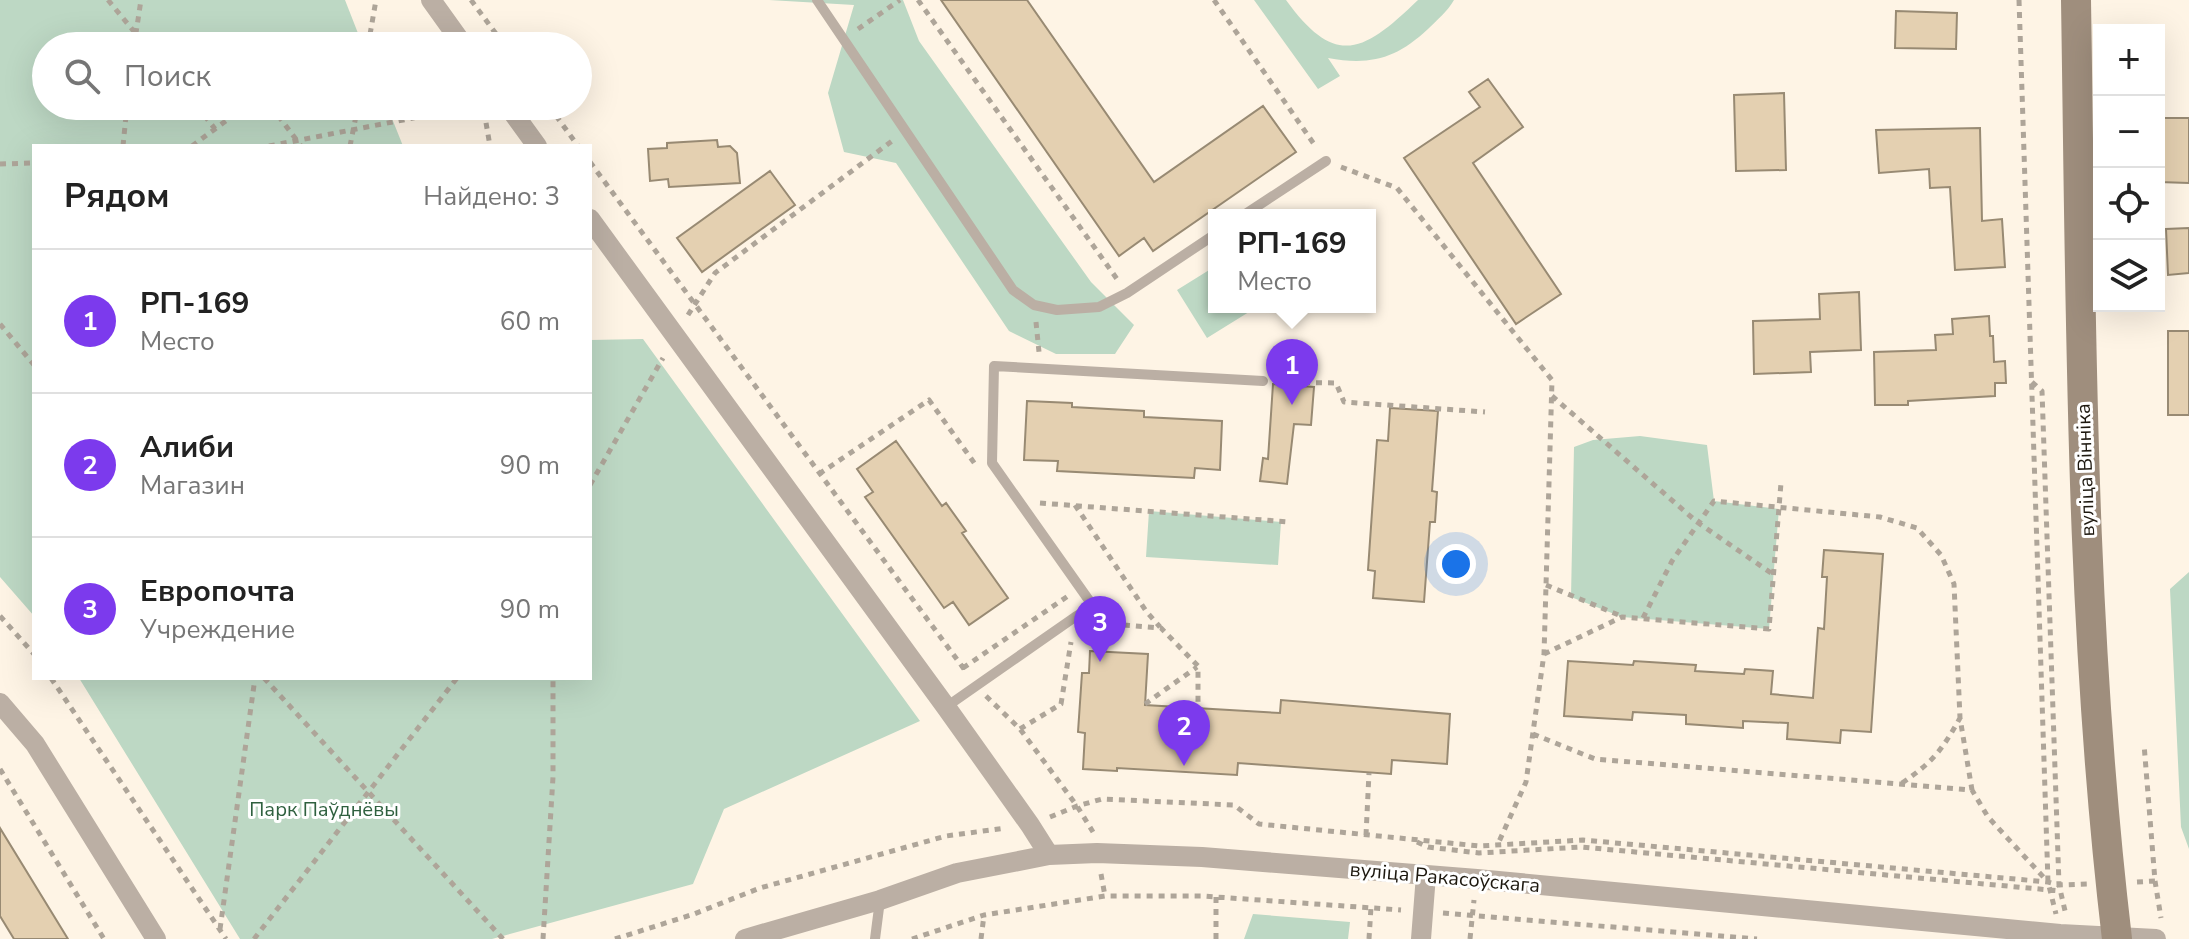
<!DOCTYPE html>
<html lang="ru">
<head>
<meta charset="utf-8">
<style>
	:root { --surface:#fff; --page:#f6f6f6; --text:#222; --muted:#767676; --line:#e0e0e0; --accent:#7c3aed }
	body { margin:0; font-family:"Nunito Sans",sans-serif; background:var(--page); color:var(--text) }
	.controls { position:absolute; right:24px; top:24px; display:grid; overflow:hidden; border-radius:0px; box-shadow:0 8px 32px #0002 }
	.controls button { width:72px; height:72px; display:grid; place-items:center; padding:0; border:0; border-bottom:2px solid var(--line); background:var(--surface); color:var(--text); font:40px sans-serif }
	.you { position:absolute; left:1456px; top:564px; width:28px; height:28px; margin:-20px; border:6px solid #fff; border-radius:50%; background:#1a73e8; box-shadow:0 0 0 12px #1a73e833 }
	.badge { display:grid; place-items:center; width:52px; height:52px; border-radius:50%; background:var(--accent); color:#fff; font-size:26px; font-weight:700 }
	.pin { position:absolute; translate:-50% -66px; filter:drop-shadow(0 2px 4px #0008) }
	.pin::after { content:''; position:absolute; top:42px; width:28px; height:24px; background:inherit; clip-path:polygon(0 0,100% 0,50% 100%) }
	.popup { position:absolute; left:1208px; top:209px; width:168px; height:104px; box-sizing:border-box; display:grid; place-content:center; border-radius:0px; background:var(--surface); filter:drop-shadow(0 2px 6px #0005); font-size:26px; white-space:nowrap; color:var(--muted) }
	.popup b { font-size:30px; color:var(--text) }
	.popup::after { content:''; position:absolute; left:50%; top:100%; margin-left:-16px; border:16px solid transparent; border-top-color:var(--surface) }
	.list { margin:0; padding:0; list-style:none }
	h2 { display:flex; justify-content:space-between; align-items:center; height:104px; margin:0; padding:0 32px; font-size:34px }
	h2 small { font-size:26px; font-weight:400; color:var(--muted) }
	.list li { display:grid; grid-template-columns:52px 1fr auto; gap:24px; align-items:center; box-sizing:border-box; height:144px; padding:0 32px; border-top:2px solid var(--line) }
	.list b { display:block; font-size:30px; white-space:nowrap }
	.list p { margin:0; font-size:26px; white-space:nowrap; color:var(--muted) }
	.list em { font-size:26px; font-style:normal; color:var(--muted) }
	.icon { flex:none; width:44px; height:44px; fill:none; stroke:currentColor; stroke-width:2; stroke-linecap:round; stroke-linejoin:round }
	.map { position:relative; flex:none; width:2189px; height:939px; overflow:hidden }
	.search { position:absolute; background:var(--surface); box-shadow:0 8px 32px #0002; left:32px; top:32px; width:560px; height:88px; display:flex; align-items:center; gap:20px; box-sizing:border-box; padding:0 28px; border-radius:44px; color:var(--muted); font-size:30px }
	.panel { position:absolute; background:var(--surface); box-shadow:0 8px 32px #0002; left:32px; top:144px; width:560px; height:536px; border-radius:0px }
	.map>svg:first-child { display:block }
	.green { fill:#bdd8c4 }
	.building { fill:#e4d0b1; stroke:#988a73; stroke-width:2 }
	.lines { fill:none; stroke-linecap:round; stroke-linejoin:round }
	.path { stroke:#aea599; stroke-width:5; stroke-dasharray:6 6; stroke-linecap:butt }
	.lane { stroke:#bbafa4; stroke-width:10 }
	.street { stroke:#bbafa4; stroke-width:20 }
	.secondary { stroke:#9f8e7d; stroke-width:30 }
	.labels { text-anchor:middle; stroke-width:6; stroke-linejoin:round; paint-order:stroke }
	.street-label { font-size:20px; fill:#1d180f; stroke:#fff }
	.park-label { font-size:20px; fill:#2f603f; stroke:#fff }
</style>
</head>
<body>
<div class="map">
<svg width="2189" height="939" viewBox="0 0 2189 939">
	<rect width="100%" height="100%" fill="#fef4e5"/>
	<path class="green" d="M 0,0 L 345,0 L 363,46 L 46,46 L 46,106 L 387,106 L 403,146 L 34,146 L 34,616 L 0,577 Z
		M 769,0 L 903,0 L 919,41 L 1091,282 L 1134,325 L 1115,354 L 1056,354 L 1009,331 L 896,163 L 844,152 L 828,93 L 854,5 Z
		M 1254,0 L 1286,0 C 1336,69 1364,52 1418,0 L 1454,0 C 1447,12 1438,19 1428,29 C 1397,58 1371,66 1328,58 L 1340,76 L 1318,89 Z
		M 1214,267 L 1214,307 L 1257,307 L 1207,338 L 1177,290 Z
		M 643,339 L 920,721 L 724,809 L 693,884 L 492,939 L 240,939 L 79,678 L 590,678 L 590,340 Z
		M 1640,436 L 1707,445 L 1714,501 L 1779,509 L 1769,629 L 1622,617 L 1571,597 L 1574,447 L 1593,440 Z
		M 1149,511 L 1281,522 L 1278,565 L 1146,557 Z
		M 2189,572 L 2189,849 L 2181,827 L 2170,589 Z
		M 1253,914 L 1350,922 L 1348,939 L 1244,939 Z"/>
	<path class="building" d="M 941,0 L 1027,0 L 1154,182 L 1263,106 L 1296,152 L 1153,251 L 1144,238 L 1119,256 Z
		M 1896,11 L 1957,13 L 1956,49 L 1895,48 Z
		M 1488,79 L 1523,127 L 1473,163 L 1561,294 L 1516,324 L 1404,158 L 1480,107 L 1469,92 Z
		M 1784,93 L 1786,170 L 1736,171 L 1734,95 Z
		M 2159,118 L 2189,118 L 2189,183 L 2159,182 Z
		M 1980,128 L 1982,221 L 2002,219 L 2005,267 L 1955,270 L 1950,187 L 1930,188 L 1929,169 L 1879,173 L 1876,130 Z
		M 717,140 L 718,147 L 730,146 L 737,153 L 740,183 L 669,187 L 668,179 L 650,181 L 648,149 L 667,148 L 667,143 Z
		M 770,171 L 795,205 L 702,272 L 677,238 Z
		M 2189,228 L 2189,273 L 2168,275 L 2166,229 Z
		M 1859,292 L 1861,350 L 1810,352 L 1811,372 L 1754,374 L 1753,321 L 1820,319 L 1819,294 Z
		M 1989,316 L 1990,336 L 1993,336 L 1994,362 L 2005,361 L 2006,383 L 1995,383 L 1995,396 L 1908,401 L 1908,405 L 1875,405 L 1874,352 L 1936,350 L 1935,335 L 1953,334 L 1952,319 Z
		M 2168,331 L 2189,331 L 2189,415 L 2168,415 Z
		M 1273,384 L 1314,387 L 1311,425 L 1294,424 L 1287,484 L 1260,481 L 1263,458 L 1268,459 Z
		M 1027,401 L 1072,403 L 1072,407 L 1144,411 L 1144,417 L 1222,421 L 1220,470 L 1195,468 L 1194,478 L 1057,471 L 1058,461 L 1024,460 Z
		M 1390,408 L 1438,411 L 1432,491 L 1437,492 L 1435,522 L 1430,522 L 1424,602 L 1373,598 L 1375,571 L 1368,570 L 1377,440 L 1388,441 Z
		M 896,441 L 942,506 L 946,503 L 966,531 L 962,533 L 1008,598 L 969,625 L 953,602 L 944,608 L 865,497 L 873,492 L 857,469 Z
		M 1824,550 L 1883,554 L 1871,732 L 1841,730 L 1840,743 L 1787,739 L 1788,723 L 1743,721 L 1743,728 L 1686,724 L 1686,715 L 1633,712 L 1632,720 L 1564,716 L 1568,661 L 1633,665 L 1634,661 L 1696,665 L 1695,671 L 1744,674 L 1745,669 L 1773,671 L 1771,694 L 1813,698 L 1818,628 L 1824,629 L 1827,577 L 1822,577 Z
		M 1090,651 L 1148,654 L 1145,705 L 1280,713 L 1281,700 L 1450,714 L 1447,764 L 1392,760 L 1391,774 L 1238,763 L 1237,775 L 1117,768 L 1117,771 L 1083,769 L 1085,733 L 1078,732 L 1082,673 L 1089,673 Z
		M 0,828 L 68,939 L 14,939 L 0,916 Z"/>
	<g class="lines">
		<path class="path" d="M 108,0 L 146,46
			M 471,0 L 505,46
			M 918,0 L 1117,279
			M 1214,0 L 1316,147
			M 2019,0 L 2048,882 L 2056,914
			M 858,29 L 900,0
			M 134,46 L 141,0
			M 368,46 L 376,0
			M 197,106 L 215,129
			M 271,106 L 301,146
			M 549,106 L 578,146
			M 484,111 L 490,146
			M 123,146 L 127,106
			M 192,146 L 246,106
			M 269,146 L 475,106
			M 350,146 L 358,106
			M 590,162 L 967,673
			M 0,164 L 34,163
			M 1341,167 L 1397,188 L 1552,380 L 1544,654 L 1526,782 L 1497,846
			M 688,315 L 715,273 L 892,141
			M 1036,322 L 1039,352
			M 0,324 L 34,365
			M 1280,382 L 1336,383 L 1344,402 L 1485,412
			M 2032,382 L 2042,391 L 2059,885 L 2066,915
			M 1552,396 L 1697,522 L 1774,575
			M 819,474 L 929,400 L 975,464
			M 590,485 L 663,358
			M 1040,503 L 1290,522
			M 1075,505 L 1146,611 L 1160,627
			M 1546,585 L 1621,616
			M 0,616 L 34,654
			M 1643,618 L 1672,561 L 1714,501 L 1880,517 L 1917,528 L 1941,555 L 1954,584 L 1960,718 L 1972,790
			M 1100,623 L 1161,628 L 1198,666 L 1198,708
			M 1544,654 L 1622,617 L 1769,629 L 1781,483
			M 963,668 L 1068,596
			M 51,678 L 226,939
			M 264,678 L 503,939
			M 986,696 L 1020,729 L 1077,806 L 1093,832
			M 1145,704 L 1197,667
			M 1020,729 L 1061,704 L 1071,642
			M 1533,734 L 1595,759 L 1972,790 L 1988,817 L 2048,882
			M 0,769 L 104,939
			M 1902,783 C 1933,762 1942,750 1960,718
			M 1050,817 L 1077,806 L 1102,799 L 1234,805 L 1259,824 L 1479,846 L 1583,840 L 2048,882 L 2059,885 L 2087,884
			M 1366,835 L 1369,773
			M 1417,842 L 1428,847 L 1479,853 L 1581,847 L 2061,891
			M 1101,874 L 1105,896
			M 2155,881 L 2161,918
			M 2137,882 L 2155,881 L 2144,744
			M 1443,913 L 1757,939
			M 220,929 L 255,678
			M 254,939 L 457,678
			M 543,939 L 553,777 L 553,678
			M 615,939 L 694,914 L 760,888 L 946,836 L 1006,828
			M 912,939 L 984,915 L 1105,896 L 1202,896 L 1401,910
			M 981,939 L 984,915
			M 1216,939 L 1216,897
			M 1369,939 L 1371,907
			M 1470,939 L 1474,900"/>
		<path class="lane" d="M 817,0 L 1013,290 L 1034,305 L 1057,310 L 1099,307 L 1127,293 L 1214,235
			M 1244,215 L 1326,161
			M 946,707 L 1075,617 L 1093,606 L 992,463 L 994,366 L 1263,381
			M 875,939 L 880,900"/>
		<path class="street" d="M 431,0 L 464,46
			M 508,106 L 537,146
			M 590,219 L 946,707 L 1030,825 L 1049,855
			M 0,703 L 35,744 L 156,939
			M 745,939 L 880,900 L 957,873 L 1049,855 L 1097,853 L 1202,857 L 1477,879 L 2060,934 L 2156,939
			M 1421,939 L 1426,875"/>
		<path class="secondary" d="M 2076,0 C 2081,313 2080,627 2117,939"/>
	</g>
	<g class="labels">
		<g class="street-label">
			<text transform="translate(2085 470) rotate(-92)" y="7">вуліца Вінніка</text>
			<text transform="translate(1445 877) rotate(5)" y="7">вуліца Ракасоўскага</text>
		</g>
		<g class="park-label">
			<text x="324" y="816">Парк Паўднёвы</text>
		</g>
	</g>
</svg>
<div class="controls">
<button>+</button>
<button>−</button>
<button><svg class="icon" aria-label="locate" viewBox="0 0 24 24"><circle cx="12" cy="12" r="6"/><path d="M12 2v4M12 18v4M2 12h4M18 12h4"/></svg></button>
<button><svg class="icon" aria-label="layers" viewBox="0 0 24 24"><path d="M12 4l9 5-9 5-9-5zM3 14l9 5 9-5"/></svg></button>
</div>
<div class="you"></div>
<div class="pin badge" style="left:1292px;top:405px">1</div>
<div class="popup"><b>РП-169</b>Место</div>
<div class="pin badge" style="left:1184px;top:766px">2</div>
<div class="pin badge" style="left:1100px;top:662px">3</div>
<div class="search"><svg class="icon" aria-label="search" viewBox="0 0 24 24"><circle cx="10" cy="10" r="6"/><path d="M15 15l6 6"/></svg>Поиск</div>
<section class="panel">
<h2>Рядом<small>Найдено: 3</small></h2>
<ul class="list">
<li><span class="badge">1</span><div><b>РП-169</b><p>Место</p></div><em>60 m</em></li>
<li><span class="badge">2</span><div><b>Алиби</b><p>Магазин</p></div><em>90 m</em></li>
<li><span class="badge">3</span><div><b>Европочта</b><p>Учреждение</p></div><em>90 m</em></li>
</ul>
</section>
</div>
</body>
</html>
